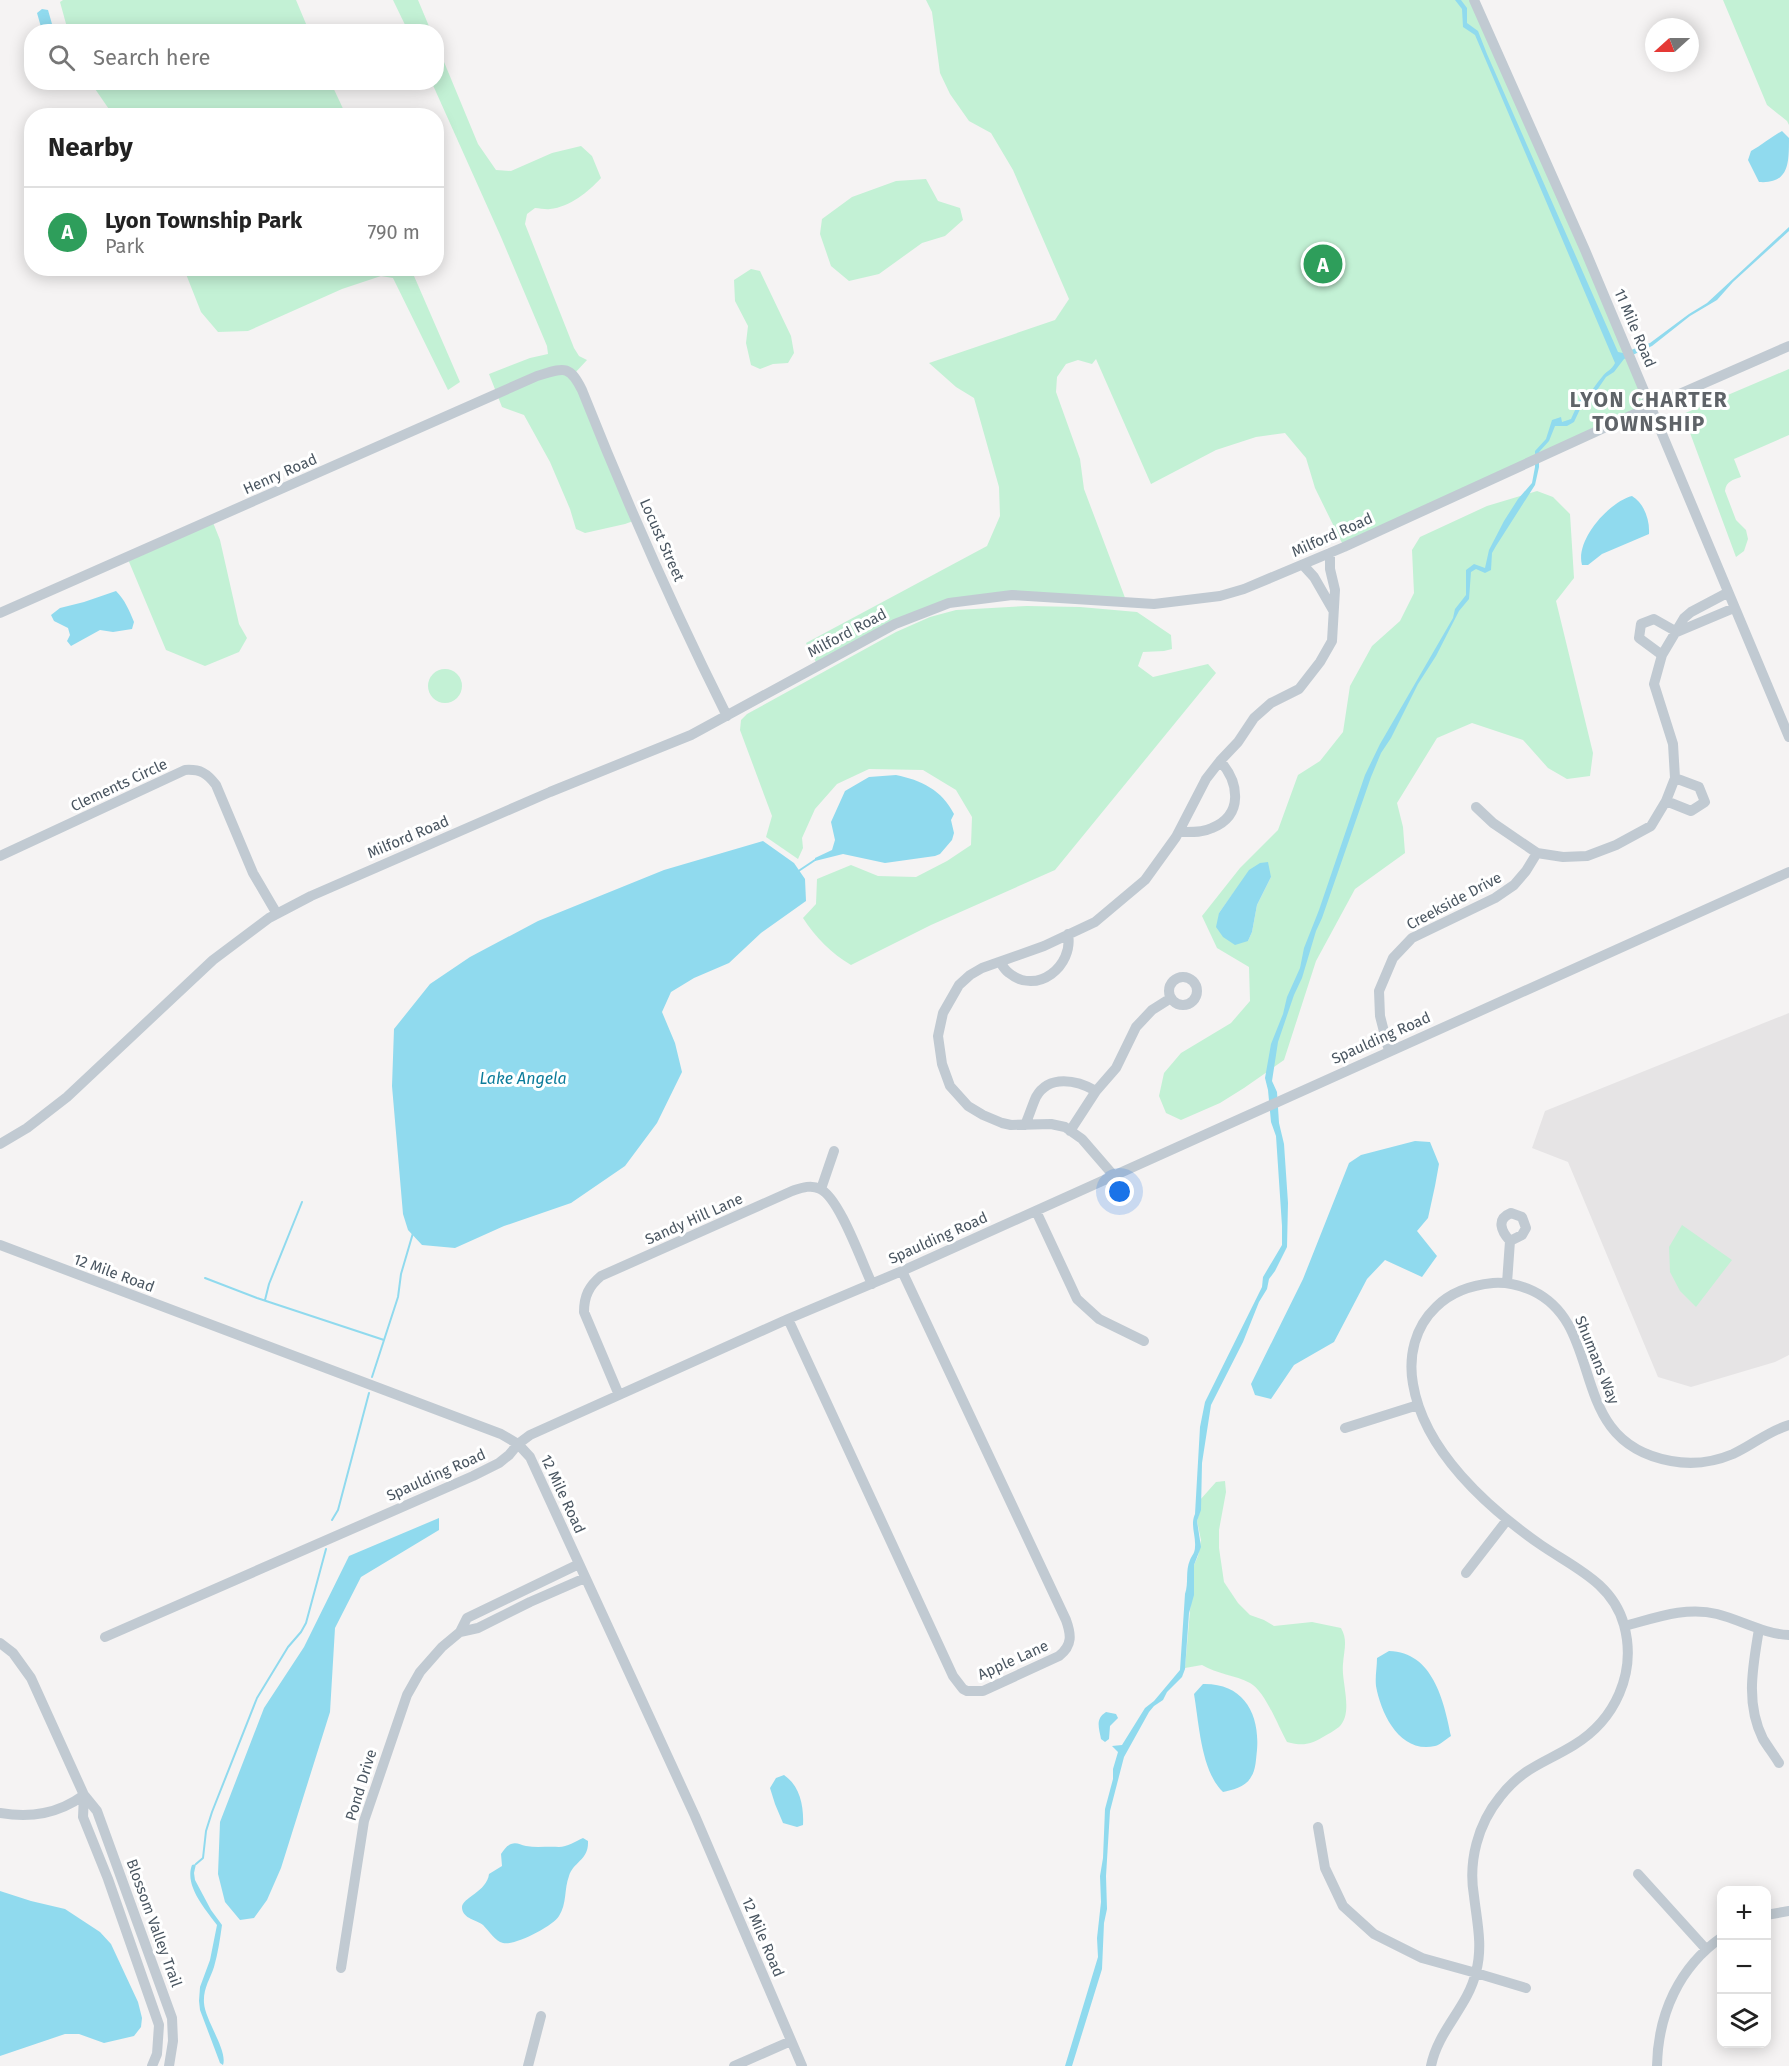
<!DOCTYPE html>
<html lang="en">
<head>
<meta charset="utf-8">
<style>
	:root { --surface:#fff; --page:#f2f2f2; --text:#222; --muted:#767676; --line:#e0e0e0; --accent:#2563eb }
	body { margin:0; font-family:"Fira Sans",sans-serif; background:var(--page); color:var(--text) }
	.controls { position:absolute; right:18px; bottom:18px; display:grid; overflow:hidden; border-radius:12px; box-shadow:0 3px 15px #0003 }
	.controls button { width:54px; height:54px; display:grid; place-items:center; padding:0; border:0; border-bottom:2px solid var(--line); background:var(--surface); color:var(--text); font:30px sans-serif }
	.compass { position:absolute; left:1645px; top:18px; width:54px; height:54px; border-radius:50%; background:var(--surface); box-shadow:0 3px 15px #0003; rotate:249deg }
	.you { position:absolute; left:1120px; top:1192px; width:21px; height:21px; margin:-15px; border:4px solid #fff; border-radius:50%; background:#1a73e8; box-shadow:0 0 0 9px #1a73e833 }
	.badge { display:grid; place-items:center; width:39px; height:39px; border-radius:50%; background:var(--accent); color:#fff; font-size:20px; font-weight:700 }
	.pin { position:absolute; translate:-50% -50%; border:3px solid #fff; box-shadow:0 2px 6px #0006 }
	.list { margin:0; padding:0; list-style:none }
	h2 { display:flex; justify-content:space-between; align-items:center; height:78px; margin:0; padding:0 24px; font-size:26px }
	h2 small { font-size:20px; font-weight:400; color:var(--muted) }
	.list li { display:grid; grid-template-columns:39px 1fr auto; gap:18px; align-items:center; box-sizing:border-box; height:90px; padding:0 24px; border-top:2px solid var(--line) }
	.list b { display:block; font-size:22px; white-space:nowrap }
	.list p { margin:0; font-size:20px; white-space:nowrap; color:var(--muted) }
	.list em { font-size:20px; font-style:normal; color:var(--muted) }
	.icon { flex:none; width:33px; height:33px; fill:none; stroke:currentColor; stroke-width:2; stroke-linecap:round; stroke-linejoin:round }
	.map { position:relative; flex:none; width:1789px; height:2066px; overflow:hidden }
	.search { position:absolute; background:var(--surface); box-shadow:0 3px 15px #0003; left:24px; top:24px; width:420px; height:66px; display:flex; align-items:center; gap:15px; box-sizing:border-box; padding:0 21px; border-radius:24px; color:var(--muted); font-size:22px }
	.panel { position:absolute; background:var(--surface); box-shadow:0 3px 15px #0003; left:24px; top:108px; width:420px; height:168px; border-radius:24px }
	.map>svg:first-child { display:block }
	.education { fill:#e6e4e5 }
	.green { fill:#c3f1d5; fill-rule:evenodd }
	.water { fill:#90daee }
	.lines { fill:none; stroke-linecap:round; stroke-linejoin:round }
	.stream { stroke:#90daee; stroke-width:2 }
	.minor { stroke:#c1cad2; stroke-width:10 }
	.labels { text-anchor:middle; stroke-width:6; stroke-linejoin:round; paint-order:stroke }
	.street-label { font-size:15px; fill:#4a5661; stroke:#fff }
	.water-label { font-size:16px; font-style:italic; fill:#0c7c9b; stroke:#fff }
	.district-label { font-size:21px; font-weight:bold; letter-spacing:1.5px; fill:#5f6368; stroke:#fff }
</style>
</head>
<body>
<div class="map">
<svg width="1789" height="2066" viewBox="0 0 1789 2066">
	<rect width="100%" height="100%" fill="#f5f3f3"/>
	<path class="education" d="M 1789,1013 L 1789,1355 L 1775,1362 L 1691,1387 L 1658,1377 L 1568,1162 L 1532,1148 L 1545,1111 Z"/>
	<path class="green" d="M 63,0 L 296,0 L 309,31 L 68,31 L 60,2 Z
		M 393,0 L 418,0 L 431,31 L 408,31 Z
		M 926,0 L 1473,0 L 1652,406 L 1344,547 L 1315,488 L 1306,458 L 1285,433 L 1256,437 L 1216,450 L 1151,484 L 1096,359 L 1092,364 L 1078,360 L 1066,364 L 1057,377 L 1056,392 L 1080,459 L 1084,489 L 1127,603 L 1012,595 L 949,603 L 818,666 L 806,643 L 987,546 L 1000,516 L 999,487 L 974,398 L 956,387 L 929,363 L 1055,320 L 1069,299 L 1013,170 L 991,133 L 969,121 L 950,94 L 940,73 L 932,12 Z
		M 1723,0 L 1789,0 L 1789,125 L 1787,121 L 1767,105 Z
		M 437,45 L 478,144 L 496,170 L 511,171 L 552,153 L 581,146 L 592,156 L 601,178 C 588,192 570,207 550,209 C 546,210 540,208 535,208 L 527,214 L 525,224 L 574,348 L 579,356 L 587,360 L 574,374 L 636,520 L 625,524 L 585,533 L 576,529 L 570,509 L 550,462 L 524,415 L 502,407 L 489,374 L 530,358 L 548,354 L 547,346 L 501,237 L 432,83 L 436,82 Z
		M 91,83 L 331,83 L 346,115 L 113,115 Z
		M 926,179 L 938,201 L 960,208 L 963,220 L 945,236 L 922,243 L 879,274 L 849,281 L 831,266 L 820,234 L 822,219 L 852,197 L 896,181 Z
		M 184,269 L 411,269 L 460,382 L 448,390 L 393,278 L 381,276 L 342,289 L 248,331 L 218,332 L 201,312 Z
		M 751,269 L 760,271 L 791,336 L 794,353 L 788,363 L 773,364 L 760,369 L 751,365 L 746,343 L 748,326 L 735,301 L 734,280 Z
		M 1789,369 L 1789,435 L 1734,459 L 1741,477 C 1733,480 1726,481 1725,491 L 1736,520 L 1746,530 L 1748,539 L 1744,551 L 1736,557 L 1683,414 Z
		M 1537,491 L 1553,497 L 1570,514 L 1574,578 L 1556,601 L 1593,753 L 1590,776 L 1567,779 L 1548,768 L 1523,740 L 1472,723 L 1437,738 L 1397,803 L 1403,827 L 1405,853 L 1355,889 L 1316,961 L 1284,1060 L 1244,1088 L 1220,1103 L 1181,1120 L 1166,1113 L 1159,1096 L 1164,1073 L 1181,1053 L 1231,1023 L 1250,1001 L 1249,967 L 1217,948 L 1202,916 L 1240,868 L 1278,830 L 1298,775 L 1320,761 L 1343,732 L 1350,686 L 1372,646 L 1400,621 L 1414,593 L 1412,550 L 1420,537 L 1487,506 ZM 1271,877 L 1257,905 L 1252,932 L 1248,941 L 1219,913 L 1234,892 Z
		M 212,520 L 220,540 L 239,624 L 247,638 L 239,652 L 205,666 L 166,650 L 127,557 Z
		M 1027,606 L 1080,607 L 1137,612 L 1171,635 L 1172,649 L 1164,651 L 1143,652 L 1138,666 L 1153,677 L 1208,664 L 1216,673 L 1055,870 L 931,925 L 851,965 C 832,954 815,937 803,918 L 816,904 L 817,879 L 851,865 L 878,876 L 916,877 L 947,861 L 971,845 L 972,817 L 956,790 L 923,770 L 869,769 L 837,784 L 815,809 L 802,838 L 803,848 L 798,859 L 766,837 L 772,816 L 740,730 L 741,720 L 747,714 L 896,632 L 930,617 L 956,610 Z
		M428 686a17 17 0 1 1 34 0a17 17 0 1 1-34 0Z
		M 1682,1225 L 1732,1260 L 1696,1307 L 1680,1291 L 1670,1272 L 1669,1247 Z
		M 1225,1481 L 1226,1492 L 1219,1530 L 1219,1548 L 1224,1582 L 1238,1603 L 1250,1615 L 1264,1620 L 1274,1626 L 1312,1622 L 1341,1628 C 1348,1640 1344,1650 1343,1664 C 1341,1682 1354,1713 1339,1727 C 1334,1731 1328,1734 1323,1737 C 1310,1745 1302,1746 1287,1742 C 1278,1726 1265,1691 1250,1683 C 1235,1675 1217,1674 1202,1665 L 1185,1668 L 1194,1565 L 1198,1556 L 1201,1540 L 1197,1521 L 1201,1507 L 1200,1500 L 1216,1482 Z"/>
	<path class="water" d="M 1455,0 L 1461,0 L 1467,8 L 1467,23 L 1478,31 L 1487,54 L 1618,352 L 1623,353 L 1650,343 L 1689,314 L 1707,303 L 1789,227 L 1789,231 L 1733,282 L 1717,300 L 1690,316 L 1652,346 L 1624,359 L 1614,372 L 1606,377 L 1593,396 L 1582,405 L 1574,422 L 1567,426 L 1555,426 L 1549,441 L 1539,452 L 1539,467 L 1535,485 L 1496,546 L 1492,553 L 1491,570 L 1485,573 L 1476,569 L 1471,572 L 1469,599 L 1459,611 L 1436,656 L 1418,684 L 1391,738 L 1381,753 L 1371,777 L 1322,918 L 1316,931 L 1302,978 L 1294,995 L 1278,1042 L 1272,1081 L 1277,1092 L 1279,1123 L 1284,1144 L 1288,1203 L 1287,1247 L 1275,1271 L 1269,1279 L 1267,1289 L 1259,1302 L 1243,1342 L 1211,1405 L 1202,1463 L 1201,1510 L 1197,1521 L 1201,1547 L 1194,1565 L 1194,1595 L 1189,1613 L 1185,1669 L 1182,1677 L 1167,1692 L 1163,1700 L 1154,1706 L 1149,1712 L 1124,1757 L 1110,1811 L 1106,1876 L 1107,1909 L 1104,1923 L 1102,1969 L 1072,2066 L 1065,2066 L 1098,1957 L 1097,1938 L 1101,1902 L 1100,1876 L 1103,1858 L 1105,1809 L 1113,1779 L 1113,1769 L 1118,1752 L 1112,1746 L 1122,1745 L 1145,1708 L 1154,1701 L 1180,1670 L 1185,1594 C 1189,1583 1185,1571 1190,1560 C 1192,1555 1195,1553 1195,1547 C 1196,1535 1190,1525 1195,1514 L 1200,1427 L 1205,1402 L 1262,1287 L 1263,1277 L 1282,1245 L 1282,1226 L 1276,1136 L 1271,1122 L 1268,1090 L 1265,1078 L 1271,1044 L 1283,1014 L 1287,997 L 1300,968 L 1304,948 L 1319,910 L 1365,775 L 1380,744 L 1453,618 L 1455,609 L 1466,595 L 1466,570 L 1474,564 L 1485,568 L 1489,550 L 1504,521 L 1518,499 L 1532,483 L 1535,467 L 1535,451 L 1546,439 L 1552,420 L 1561,417 L 1562,422 L 1571,419 L 1580,399 L 1583,400 C 1591,393 1595,385 1602,377 C 1606,371 1612,370 1615,363 L 1475,35 L 1463,27 L 1462,9 Z
		M 42,9 L 48,10 L 54,31 L 39,31 L 41,27 L 37,13 Z
		M 1782,131 L 1789,138 C 1789,164 1789,184 1759,182 L 1748,160 L 1751,151 C 1762,145 1771,137 1782,131 Z
		M 1632,496 C 1644,503 1650,520 1649,534 L 1602,554 L 1588,565 L 1582,565 C 1575,540 1609,502 1632,496 Z
		M 116,591 C 125,600 129,610 134,622 L 132,629 L 113,632 L 100,630 L 71,646 L 67,641 L 70,635 L 68,628 L 54,621 L 51,615 L 60,608 L 84,602 Z
		M 896,775 C 921,780 942,790 954,814 L 951,820 L 954,833 L 952,840 L 940,854 L 935,856 L 885,863 L 843,854 L 815,861 L 815,858 L 832,850 L 835,840 L 831,822 L 845,791 L 869,777 Z
		M 763,841 L 794,863 L 805,879 L 806,901 L 761,933 L 729,963 L 694,978 L 671,992 L 662,1012 L 675,1043 L 682,1072 L 657,1123 L 625,1166 L 571,1203 L 504,1226 L 455,1248 L 422,1245 L 408,1230 L 403,1214 L 392,1086 L 394,1029 L 430,984 L 470,957 L 538,921 L 664,870 Z
		M 1268,862 L 1271,877 L 1257,905 L 1252,932 L 1248,941 L 1235,945 L 1223,937 L 1216,927 L 1219,913 L 1249,870 L 1260,863 Z
		M 1415,1141 L 1430,1142 L 1439,1164 L 1435,1186 L 1428,1218 L 1417,1231 L 1437,1256 L 1422,1277 L 1385,1260 L 1367,1279 L 1334,1342 L 1294,1365 L 1271,1399 L 1255,1395 L 1251,1384 L 1303,1279 L 1349,1163 L 1361,1155 Z
		M 439,1518 L 439,1530 L 361,1577 L 335,1628 L 330,1712 L 281,1868 L 267,1900 L 254,1918 L 240,1920 L 225,1902 L 218,1874 L 220,1822 L 264,1708 L 304,1647 L 349,1556 Z
		M 1389,1651 C 1433,1652 1444,1701 1451,1736 C 1446,1739 1440,1745 1435,1746 C 1400,1754 1381,1714 1376,1686 C 1375,1677 1377,1667 1377,1658 Z
		M 1203,1684 C 1243,1683 1260,1713 1257,1750 C 1256,1758 1256,1770 1251,1777 C 1246,1787 1232,1790 1223,1792 C 1201,1771 1199,1723 1194,1694 Z
		M 1106,1712 L 1116,1714 L 1118,1718 L 1110,1726 L 1109,1739 L 1105,1742 L 1101,1739 C 1099,1728 1095,1719 1106,1712 Z
		M 784,1775 C 800,1786 804,1806 803,1825 L 797,1827 L 783,1823 L 775,1804 L 770,1788 L 776,1778 Z
		M 583,1838 L 588,1841 C 589,1860 573,1862 569,1876 C 564,1889 567,1904 559,1916 C 553,1926 515,1946 503,1943 C 495,1941 489,1931 483,1925 C 477,1920 463,1919 462,1908 C 461,1898 487,1892 489,1874 L 502,1866 L 501,1854 C 504,1850 506,1846 511,1844 C 517,1842 520,1845 526,1846 C 537,1848 548,1846 559,1847 C 567,1847 576,1841 583,1838 Z
		M 196,1864 L 194,1873 L 195,1880 L 211,1910 L 222,1925 C 220,1939 218,1953 214,1967 C 210,1979 203,1989 204,2003 C 205,2020 228,2051 223,2065 L 220,2063 L 200,2010 L 199,2001 L 200,1987 L 210,1960 L 217,1925 C 206,1910 184,1886 192,1865 Z
		M 0,1891 L 31,1901 L 65,1909 L 100,1932 L 111,1944 L 138,2002 L 142,2018 L 141,2027 L 134,2036 L 104,2043 L 79,2034 L 65,2034 L 0,2056 Z"/>
	<g class="lines">
		<path class="stream" d="M 797,872 L 815,860
			M 205,1278 L 257,1298 L 384,1340
			M 265,1300 L 269,1284 L 302,1202
			M 372,1377 L 398,1297 L 401,1274 L 413,1233
			M 332,1520 L 338,1510 L 369,1393
			M 196,1864 L 203,1858 L 206,1831 L 212,1812 L 257,1698 L 288,1647 L 301,1632 L 306,1623 L 326,1549"/>
		<path class="minor" d="M 1474,0 L 1585,250 L 1789,737
			M 1303,565 L 1314,577 L 1333,610
			M 0,613 L 537,376 C 564,368 569,364 582,390 C 626,501 674,610 727,716
			M 1662,655 L 1639,638 L 1641,624 L 1654,619 L 1677,632 L 1734,608
			M 1666,801 L 1691,811 L 1705,802 L 1699,787 L 1675,778
			M 1476,807 L 1493,823 L 1537,853 L 1563,857 L 1587,856 L 1616,845 L 1651,826 L 1666,801 L 1675,778 L 1673,744 L 1654,684 L 1662,655 L 1684,618 L 1691,612 L 1727,593
			M 1179,832 C 1190,832 1202,833 1212,828 C 1244,815 1239,782 1220,761
			M 0,856 L 185,770 C 200,769 207,773 216,785 L 253,873 L 277,914
			M 1000,962 C 1002,965 1005,970 1009,973 C 1037,996 1074,966 1068,934
			M1169 991a14 14 0 1 1 28 0a14 14 0 1 1-28 0Z
			M 1389,1051 L 1380,1016 L 1379,991 L 1393,958 L 1412,938 L 1495,898 L 1514,885 L 1526,871 L 1537,853
			M 1025,1125 C 1029,1116 1032,1106 1036,1097 C 1049,1074 1077,1080 1096,1091
			M 1070,1131 L 1096,1091 L 1116,1068 L 1136,1027 L 1152,1010 L 1171,998
			M 0,1144 L 27,1128 L 67,1097 L 213,960 L 269,918 L 311,896 L 550,792 L 691,735 L 895,624 L 949,603 L 1012,595 L 1154,604 L 1220,596 L 1244,589 L 1344,547 L 1652,406 L 1789,346
			M 1114,1176 L 1082,1139 L 1065,1127 L 1051,1124 L 1011,1125 L 1002,1123 L 983,1115 L 968,1106 L 950,1086 L 942,1064 L 938,1036 L 943,1013 L 959,985 L 970,975 L 982,968 L 1044,946 L 1095,922 L 1145,880 L 1176,837 L 1206,779 L 1220,761 L 1238,742 L 1254,718 L 1271,703 L 1299,689 L 1320,662 L 1332,641 L 1335,590 L 1330,569 L 1330,553
			M 821,1189 L 834,1151
			M 1036,1211 L 1077,1299 L 1099,1319 L 1144,1341
			M 1511,1213 L 1522,1217 L 1526,1228 L 1522,1235 L 1510,1241 C 1501,1231 1496,1219 1511,1213 Z
			M 0,1245 L 501,1434 L 518,1444 L 530,1457 L 695,1816 L 802,2066
			M 1507,1283 L 1510,1241
			M 788,1319 L 953,1676 L 963,1689 L 967,1691 L 983,1691 L 1059,1656 C 1073,1645 1071,1634 1066,1620 L 902,1271
			M 619,1395 L 584,1312 C 584,1296 589,1286 601,1276 L 792,1191 C 801,1188 811,1184 820,1189 C 839,1197 862,1263 872,1284
			M 1345,1428 L 1418,1405
			M 1466,1573 L 1507,1520
			M 1625,1626 C 1655,1618 1686,1606 1717,1614 C 1741,1620 1764,1634 1789,1635
			M 1759,1629 C 1753,1666 1745,1703 1763,1739 C 1768,1747 1774,1755 1779,1763
			M 460,1632 L 478,1628 L 530,1602 L 585,1578
			M 105,1637 L 473,1476 L 499,1463 L 509,1455 L 518,1444 L 530,1435 L 788,1319 L 902,1271 L 1789,872
			M 0,1643 L 13,1653 L 31,1678 L 84,1795 L 97,1811 L 172,2018 L 173,2041 L 169,2066
			M 84,1795 L 83,1817 L 108,1879 L 159,2025 L 157,2054 L 152,2066
			M 0,1813 C 31,1818 58,1814 84,1795
			M 1318,1827 L 1325,1868 L 1343,1906 L 1374,1934 L 1422,1958 L 1476,1973 L 1526,1988
			M 1638,1874 L 1705,1948
			M 1766,1915 L 1789,1911
			M 341,1968 L 364,1821 L 407,1695 L 420,1672 L 442,1647 L 460,1632 L 467,1618 L 579,1564
			M 528,2066 L 541,2016
			M 734,2066 L 791,2041
			M 1431,2066 C 1438,2030 1468,2007 1476,1972 C 1483,1946 1477,1922 1474,1896 C 1468,1861 1478,1824 1500,1797 C 1523,1767 1545,1763 1574,1745 C 1615,1720 1637,1673 1624,1625 C 1613,1583 1573,1567 1541,1545 C 1488,1508 1424,1451 1413,1384 C 1408,1356 1415,1327 1436,1307 C 1451,1292 1472,1285 1493,1283 C 1508,1282 1520,1285 1533,1291 C 1608,1327 1564,1442 1671,1461 C 1692,1465 1714,1462 1733,1454 C 1753,1445 1768,1431 1789,1425
			M 1657,2066 C 1658,2014 1679,1967 1722,1937"/>
	</g>
	<g class="labels">
		<g class="street-label">
			<text transform="translate(1635 328) rotate(67)" y="5">11 Mile Road</text>
			<text transform="translate(280 474) rotate(-24)" y="5">Henry Road</text>
			<text transform="translate(1332 535) rotate(-24)" y="5">Milford Road</text>
			<text transform="translate(662 540) rotate(66)" y="5">Locust Street</text>
			<text transform="translate(847 633) rotate(-28)" y="5">Milford Road</text>
			<text transform="translate(119 785) rotate(-25)" y="5">Clements Circle</text>
			<text transform="translate(408 837) rotate(-23)" y="5">Milford Road</text>
			<text transform="translate(1454 901) rotate(-28)" y="5">Creekside Drive</text>
			<text transform="translate(1381 1038) rotate(-24)" y="5">Spaulding Road</text>
			<text transform="translate(694 1219) rotate(-24)" y="5">Sandy Hill Lane</text>
			<text transform="translate(938 1238) rotate(-24)" y="5">Spaulding Road</text>
			<text transform="translate(114 1273) rotate(20)" y="5">12 Mile Road</text>
			<text transform="translate(1597 1360) rotate(68)" y="5">Shumans Way</text>
			<text transform="translate(436 1475) rotate(-24)" y="5">Spaulding Road</text>
			<text transform="translate(563 1494) rotate(65)" y="5">12 Mile Road</text>
			<text transform="translate(1013 1660) rotate(-24)" y="5">Apple Lane</text>
			<text transform="translate(361 1785) rotate(-73)" y="5">Pond Drive</text>
			<text transform="translate(154 1923) rotate(70)" y="5">Blossom Valley Trail</text>
			<text transform="translate(763 1937) rotate(67)" y="5">12 Mile Road</text>
		</g>
		<g class="water-label">
			<text x="523" y="1084">Lake Angela</text>
		</g>
		<g class="district-label">
			<text x="1649" y="407">LYON CHARTER<tspan x="1649" dy="24">TOWNSHIP</tspan></text>
		</g>
	</g>
</svg>
<div class="controls">
<button>+</button>
<button>−</button>
<button><svg class="icon" aria-label="layers" viewBox="0 0 24 24"><path d="M12 4l9 5-9 5-9-5zM3 14l9 5 9-5"/></svg></button>
</div>
<svg class="compass" viewBox="-18 -18 36 36"><path d="M0-13l5 13h-10z" fill="#e53935"/><path d="M0 13l5-13h-10z" fill="#767676"/></svg>
<div class="you"></div>
<div class="pin badge" style="left:1323px;top:264px;background:#2e9e5b">A</div>
<div class="search"><svg class="icon" aria-label="search" viewBox="0 0 24 24"><circle cx="10" cy="10" r="6"/><path d="M15 15l6 6"/></svg>Search here</div>
<section class="panel">
<h2>Nearby<small></small></h2>
<ul class="list">
<li><span class="badge" style="background:#2e9e5b">A</span><div><b>Lyon Township Park</b><p>Park</p></div><em>790 m</em></li>
</ul>
</section>
</div>
</body>
</html>
